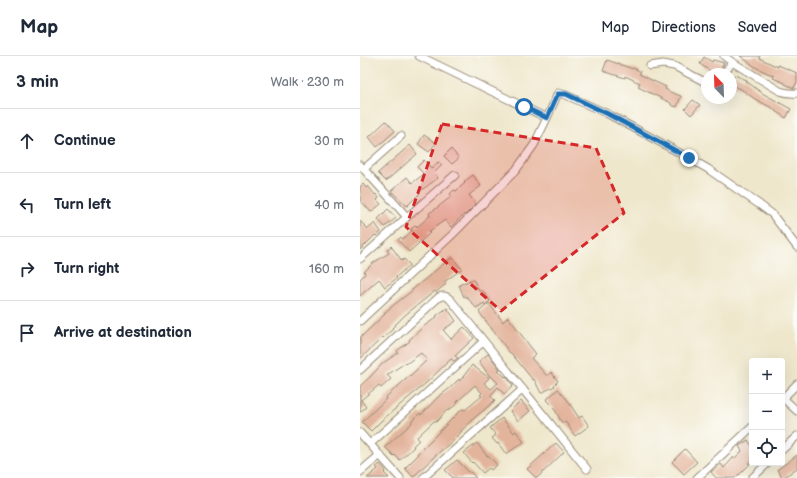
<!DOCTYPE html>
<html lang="en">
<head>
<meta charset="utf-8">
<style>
	:root { --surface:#fff; --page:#f2f2f3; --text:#1f2937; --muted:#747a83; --line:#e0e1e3 }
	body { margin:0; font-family:"Balsamiq Sans",sans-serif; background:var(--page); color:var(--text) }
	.controls { position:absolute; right:12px; bottom:12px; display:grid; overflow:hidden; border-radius:4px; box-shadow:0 4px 16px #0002 }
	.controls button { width:36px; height:36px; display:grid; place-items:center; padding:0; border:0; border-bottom:1px solid var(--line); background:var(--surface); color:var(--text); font:20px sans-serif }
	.compass { position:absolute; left:341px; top:12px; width:36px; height:36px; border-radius:50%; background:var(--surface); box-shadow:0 4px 16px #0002; rotate:337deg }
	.stop { position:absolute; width:12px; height:12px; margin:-9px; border:3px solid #1f6fb2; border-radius:50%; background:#fff }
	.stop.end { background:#1f6fb2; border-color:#fff; box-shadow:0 1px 4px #0008 }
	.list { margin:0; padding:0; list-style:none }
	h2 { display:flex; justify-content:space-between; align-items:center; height:52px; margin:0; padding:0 16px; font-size:17px }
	h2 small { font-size:13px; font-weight:400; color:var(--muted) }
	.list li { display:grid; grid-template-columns:26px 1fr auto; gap:12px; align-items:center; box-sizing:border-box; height:64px; padding:0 16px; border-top:1px solid var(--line) }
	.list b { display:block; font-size:15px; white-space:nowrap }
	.list em { font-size:13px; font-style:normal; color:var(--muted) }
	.icon { flex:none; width:22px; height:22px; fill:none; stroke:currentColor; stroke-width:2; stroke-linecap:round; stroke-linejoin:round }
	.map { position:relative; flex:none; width:437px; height:422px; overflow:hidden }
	header { display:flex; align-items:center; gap:24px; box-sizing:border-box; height:56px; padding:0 20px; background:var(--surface); border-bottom:1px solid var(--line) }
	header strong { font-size:19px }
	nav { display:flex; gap:22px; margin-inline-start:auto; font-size:14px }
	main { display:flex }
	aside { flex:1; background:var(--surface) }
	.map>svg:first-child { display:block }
	.building { fill:#e3b49c }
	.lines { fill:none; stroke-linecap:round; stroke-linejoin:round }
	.minor-casing { stroke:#958875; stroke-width:9 }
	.minor { stroke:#fff; stroke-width:7 }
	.route { stroke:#1f6fb2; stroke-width:5 }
	.marked { fill:#d62828; fill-opacity:0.2; stroke:#d62828; stroke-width:3; stroke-dasharray:8 5; stroke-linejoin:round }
</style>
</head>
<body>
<header>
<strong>Map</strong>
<nav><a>Map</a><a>Directions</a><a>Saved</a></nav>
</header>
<main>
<aside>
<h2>3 min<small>Walk · 230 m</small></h2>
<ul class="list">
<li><svg class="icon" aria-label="ahead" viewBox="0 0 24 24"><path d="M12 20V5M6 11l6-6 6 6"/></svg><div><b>Continue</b></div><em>30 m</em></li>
<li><svg class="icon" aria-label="left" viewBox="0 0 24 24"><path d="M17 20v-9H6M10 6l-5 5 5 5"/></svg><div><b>Turn left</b></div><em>40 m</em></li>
<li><svg class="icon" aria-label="right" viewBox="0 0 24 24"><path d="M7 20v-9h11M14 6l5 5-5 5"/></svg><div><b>Turn right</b></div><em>160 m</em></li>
<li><svg class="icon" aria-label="arrive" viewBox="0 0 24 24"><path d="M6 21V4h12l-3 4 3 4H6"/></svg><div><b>Arrive at destination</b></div></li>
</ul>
</aside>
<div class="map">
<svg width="437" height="422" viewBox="0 0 437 422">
	<rect width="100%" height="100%" fill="#fdfcf7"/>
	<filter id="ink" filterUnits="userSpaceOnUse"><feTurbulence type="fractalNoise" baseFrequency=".025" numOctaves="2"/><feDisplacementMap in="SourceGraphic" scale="8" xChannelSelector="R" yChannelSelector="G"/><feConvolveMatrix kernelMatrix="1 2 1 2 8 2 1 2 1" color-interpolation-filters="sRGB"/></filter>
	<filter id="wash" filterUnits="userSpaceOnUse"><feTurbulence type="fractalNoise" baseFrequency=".012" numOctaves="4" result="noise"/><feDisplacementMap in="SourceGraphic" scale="16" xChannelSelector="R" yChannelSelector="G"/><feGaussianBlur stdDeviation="0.9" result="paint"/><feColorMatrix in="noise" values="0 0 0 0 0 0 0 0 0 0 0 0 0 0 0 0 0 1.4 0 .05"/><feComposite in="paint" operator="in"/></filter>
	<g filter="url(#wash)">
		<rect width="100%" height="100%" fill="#efe7cc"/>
		<g id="blocks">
			<path class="building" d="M 380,0 L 400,0 L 399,2 L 418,11 L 418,9 L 437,17 L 437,26 L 434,32 L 425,28 L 425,27 L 413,22 L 414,20 L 397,12 Z
				M 344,1 L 352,6 L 353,4 L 364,7 L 359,17 L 350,15 L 340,8 Z
				M 247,4 L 273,13 L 274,12 L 281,16 L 279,18 L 306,31 L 305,33 L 310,36 L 321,40 L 317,51 L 311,49 L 311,47 L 278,31 L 280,27 L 265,20 L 265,22 L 243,15 Z
				M 374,19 L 387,24 L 386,25 L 402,37 L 431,53 L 426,62 L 415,55 L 416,54 L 395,43 L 381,33 L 371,29 L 371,25 Z
				M 333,44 L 340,49 L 331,59 L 325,53 Z
				M 26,65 L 35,75 L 17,91 L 9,81 Z
				M 64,79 L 76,87 L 69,96 L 58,88 Z
				M 50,89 L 57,98 L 26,125 L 18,117 Z
				M 91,93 L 99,102 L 92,108 L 84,100 Z
				M 64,104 L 72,113 L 78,106 L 82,109 L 74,117 L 78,122 L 59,136 L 60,137 L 47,150 L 31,135 L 47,121 L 52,127 L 64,118 L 57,111 Z
				M 113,119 L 121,130 L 109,139 L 116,148 L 105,159 L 104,158 L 91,171 L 85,164 L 68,176 L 70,177 L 49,196 L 38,184 L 41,181 L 43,183 L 52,175 L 51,173 L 56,169 L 57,171 L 70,160 L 69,157 L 74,154 L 92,140 L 90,138 L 94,134 L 96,135 L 105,127 L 104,126 Z
				M 3,128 L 6,132 L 8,130 L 15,139 L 16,138 L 19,142 L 17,144 L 21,148 L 11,156 L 0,144 L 0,131 Z
				M 28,153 L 36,162 L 25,171 L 18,163 Z
				M 0,165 L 8,173 L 15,167 L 21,176 L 16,180 L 15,179 L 0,194 Z
				M 31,190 L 42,205 L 44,203 L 50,209 L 36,221 L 37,222 L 25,231 L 19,223 L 0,240 L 0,223 L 5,218 L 4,216 L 13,207 L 29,197 L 27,194 Z
				M 92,201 L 102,213 L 84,226 L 86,228 L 76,236 L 75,235 L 45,259 L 32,272 L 33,273 L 23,282 L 23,281 L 0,303 L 0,282 L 25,258 L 24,257 L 35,248 L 53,234 L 52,234 Z
				M 113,223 L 120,236 L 122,234 L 130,245 L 125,249 L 124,247 L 116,252 L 106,240 L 104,241 L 99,229 Z
				M 129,247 L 143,266 L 148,261 L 156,271 L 156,272 L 176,298 L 171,302 L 187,320 L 191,316 L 198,325 L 194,329 L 195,330 L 181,337 L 174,323 L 173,324 L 151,297 L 150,297 L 119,256 Z
				M 87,252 L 96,265 L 83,274 L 91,283 L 104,271 L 114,282 L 95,300 L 98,302 L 94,305 L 91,303 L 66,327 L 22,364 L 11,375 L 2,366 L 26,343 L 25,342 L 37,331 L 52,318 L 67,304 L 61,297 L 46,308 L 45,307 L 27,319 L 31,323 L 21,332 L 19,329 L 1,344 L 6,351 L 0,356 L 0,330 L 11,320 L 23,307 L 38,297 L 37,295 L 50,285 L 49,284 L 63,271 L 77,261 L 76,260 Z
				M 128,298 L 140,313 L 138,314 L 145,321 L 146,320 L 153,330 L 144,338 L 138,331 L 130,340 L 135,344 L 131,348 L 113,363 L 113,364 L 101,375 L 102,375 L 89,388 L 76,399 L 53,421 L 45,412 L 58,399 L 57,398 L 102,353 L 105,354 L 122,340 L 120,339 L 122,337 L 115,329 L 97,346 L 98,347 L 88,355 L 87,354 L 76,366 L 74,365 L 57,381 L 59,384 L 53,390 L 54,391 L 40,404 L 35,399 L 34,400 L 25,391 L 52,367 L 51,366 L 60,357 L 61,359 L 78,341 L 90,332 L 99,323 L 100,325 L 112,309 L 129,322 L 124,327 L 131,333 L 138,327 L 131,320 L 130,321 L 119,305 Z
				M 198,333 L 208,345 L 219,362 L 222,360 L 229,370 L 215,380 L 205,365 L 202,367 L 194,352 L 186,344 Z
				M 161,345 L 170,355 L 158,365 L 150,355 Z
				M 142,362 L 154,377 L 156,375 L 164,386 L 146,398 L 138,387 L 137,388 L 132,382 L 136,379 L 130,372 Z
				M 388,384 L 392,390 L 392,405 L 388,407 L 390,408 L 379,419 L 379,418 L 375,422 L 356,422 L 351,416 L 361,408 L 364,412 L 374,401 L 375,402 L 382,395 L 379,390 Z
				M 117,387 L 127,400 L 128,399 L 137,409 L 131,414 L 129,412 L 123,417 L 113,406 L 112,407 L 104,397 Z
				M 196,387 L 204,396 L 177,422 L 176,422 L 167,413 Z
				M 325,393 L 337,406 L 324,418 L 312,406 Z
				M 437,399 L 437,412 L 423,422 L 417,414 Z
				M 97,404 L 109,416 L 110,416 L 116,422 L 93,422 L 85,414 Z
				M 20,408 L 26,415 L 24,417 L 29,422 L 7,422 L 18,413 L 16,411 Z"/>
		</g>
	</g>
	<g filter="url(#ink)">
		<use href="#blocks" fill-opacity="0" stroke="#958875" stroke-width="1"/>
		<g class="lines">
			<g class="minor-casing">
				<path id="minor" d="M 59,0 L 187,62 L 195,44 L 198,37 L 206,39 L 248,58 L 329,102 L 348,113 L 400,149 L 412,158 L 437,191
					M 364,0 L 372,6 L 420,35 C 426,37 430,38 437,37
					M 290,10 L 303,8 L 314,10 L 347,27
					M 364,18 L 372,6
					M 0,109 L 47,161
					M 4,113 L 41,80
					M 0,203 L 47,161 L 95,119
					M 0,265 L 93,178 L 156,114 L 174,89 L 187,62
					M 0,314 L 79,241 C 84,239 86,240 90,243 L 227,413
					M 423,342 L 437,355
					M 422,343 L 437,328
					M 0,377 L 40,422
					M 10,388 L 124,285
					M 422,394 L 437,380
					M 0,416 L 20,399
					M 63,422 L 163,333
					M 337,422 L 392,371
					M 392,422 L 408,407"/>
			</g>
			<use href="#minor" class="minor"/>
		</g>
	</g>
	<g class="lines" filter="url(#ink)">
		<path class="route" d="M 164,51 L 187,62 L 195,44 L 198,38 L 206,38 L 248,58 L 329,102"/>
	</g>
	<path class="marked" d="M 82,68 L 236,92 L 264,157 L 141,255 L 46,171 Z"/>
</svg>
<div class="controls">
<button>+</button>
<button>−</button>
<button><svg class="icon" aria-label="locate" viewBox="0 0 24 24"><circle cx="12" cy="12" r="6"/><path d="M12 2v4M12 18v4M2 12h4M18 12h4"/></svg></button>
</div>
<svg class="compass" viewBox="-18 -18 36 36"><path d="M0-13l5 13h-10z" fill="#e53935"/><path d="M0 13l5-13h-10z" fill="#747a83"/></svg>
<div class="stop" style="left:164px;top:51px"></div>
<div class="stop end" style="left:329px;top:102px"></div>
</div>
</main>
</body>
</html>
